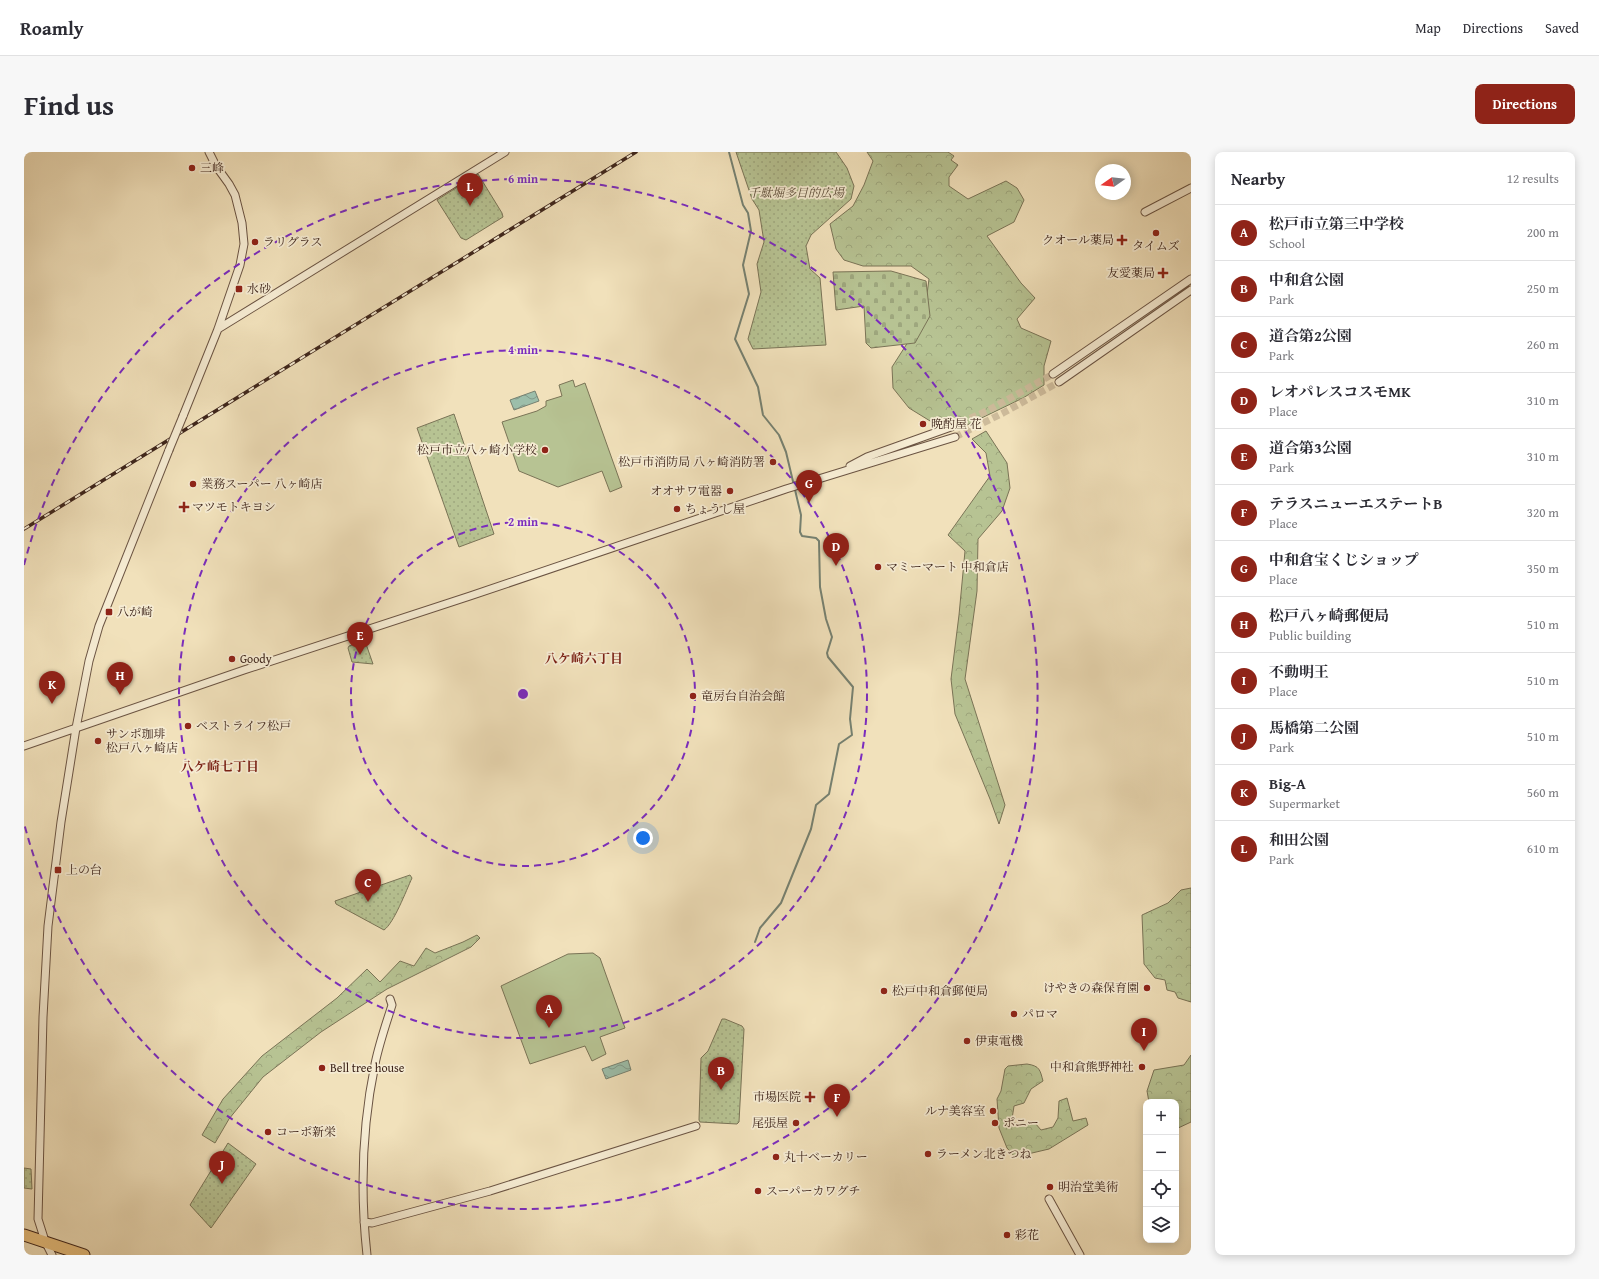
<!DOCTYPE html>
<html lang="en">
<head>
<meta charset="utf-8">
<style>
	:root { --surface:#fff; --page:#f7f7f7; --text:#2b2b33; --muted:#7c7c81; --line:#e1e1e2; --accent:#8f2418 }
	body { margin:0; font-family:"Gentium Book Plus","Noto Serif JP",serif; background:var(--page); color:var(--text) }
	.controls { position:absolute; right:12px; bottom:12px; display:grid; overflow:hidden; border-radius:8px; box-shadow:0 2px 10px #0003 }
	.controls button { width:36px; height:36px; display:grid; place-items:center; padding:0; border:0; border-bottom:1px solid var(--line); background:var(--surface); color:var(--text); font:20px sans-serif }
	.compass { position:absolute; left:1071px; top:12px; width:36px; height:36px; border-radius:50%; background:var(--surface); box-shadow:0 2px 10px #0003; rotate:256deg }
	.you { position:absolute; left:619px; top:686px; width:14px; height:14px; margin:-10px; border:3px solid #fff; border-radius:50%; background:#1a73e8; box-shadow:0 0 0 6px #1a73e833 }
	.badge { display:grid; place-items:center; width:26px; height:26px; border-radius:50%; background:var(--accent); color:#fff; font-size:13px; font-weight:700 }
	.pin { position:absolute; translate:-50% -33px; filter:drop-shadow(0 1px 2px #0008) }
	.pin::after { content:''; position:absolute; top:21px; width:14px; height:12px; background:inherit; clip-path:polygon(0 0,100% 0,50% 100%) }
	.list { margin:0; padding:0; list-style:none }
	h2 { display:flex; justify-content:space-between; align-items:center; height:52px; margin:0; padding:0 16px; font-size:17px }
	h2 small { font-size:13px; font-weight:400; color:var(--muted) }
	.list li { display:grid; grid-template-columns:26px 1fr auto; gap:12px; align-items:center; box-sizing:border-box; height:56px; padding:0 16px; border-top:1px solid var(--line) }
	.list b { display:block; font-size:15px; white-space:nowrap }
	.list p { margin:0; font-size:13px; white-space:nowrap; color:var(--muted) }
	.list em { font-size:13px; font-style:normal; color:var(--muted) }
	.icon { flex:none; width:22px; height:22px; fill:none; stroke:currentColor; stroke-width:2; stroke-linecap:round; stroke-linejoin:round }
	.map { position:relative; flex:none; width:1167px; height:1103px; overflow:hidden; border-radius:8px }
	header { display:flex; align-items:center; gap:24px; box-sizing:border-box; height:56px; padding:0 20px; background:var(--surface); border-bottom:1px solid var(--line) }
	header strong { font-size:19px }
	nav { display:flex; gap:22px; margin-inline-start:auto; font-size:14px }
	.intro { display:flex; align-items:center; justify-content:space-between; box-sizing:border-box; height:96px; padding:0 24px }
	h1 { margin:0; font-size:28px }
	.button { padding:10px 18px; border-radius:8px; background:var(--accent); color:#fff; font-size:14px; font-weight:700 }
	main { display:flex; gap:24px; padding:0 24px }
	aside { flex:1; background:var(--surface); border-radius:8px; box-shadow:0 2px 10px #0003 }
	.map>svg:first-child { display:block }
	.forest { fill:url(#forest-crowns); stroke:#7a7457 }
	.cemetery { fill:url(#cemetery-stones); stroke:#7a7457 }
	.park { fill:url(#park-dots); stroke:#7a7457 }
	.pitch { fill:#b7c393; stroke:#7a7457 }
	.water { fill:url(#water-waves); stroke:#768171 }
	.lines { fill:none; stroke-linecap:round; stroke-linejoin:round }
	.stream { stroke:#768171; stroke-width:2 }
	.minor-tunnel { stroke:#cdbb9b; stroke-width:7; stroke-dasharray:7 3.5; stroke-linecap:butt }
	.minor-casing { stroke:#6b5443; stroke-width:9 }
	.highway-casing { stroke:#3e251b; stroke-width:13 }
	.minor { stroke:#f6ecd3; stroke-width:7 }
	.highway { stroke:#e8c07e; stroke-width:11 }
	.rail-casing { stroke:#3e251b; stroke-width:3.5 }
	.rail { stroke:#f6ecd3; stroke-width:2; stroke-dasharray:6; stroke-linecap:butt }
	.minor-bridge-casing { stroke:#6b5443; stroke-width:9; stroke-linecap:butt }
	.minor-bridge { stroke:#f6ecd3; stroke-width:7 }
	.ring { fill:none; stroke:#7b2cbf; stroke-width:2; stroke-dasharray:7 5 }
	.poi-dot { fill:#8f2418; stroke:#f6ecd3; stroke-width:1.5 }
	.labels { text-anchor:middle; stroke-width:3.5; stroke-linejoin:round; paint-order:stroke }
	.poi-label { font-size:12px; fill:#3e251b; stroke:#f6ecd3; text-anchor:start }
	.park-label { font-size:12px; font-style:italic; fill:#5c4c39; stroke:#f6ecd3 }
	.neighbourhood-label { font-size:13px; font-weight:bold; fill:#7a1f14; stroke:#f6ecd3 }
	.centre { fill:#7b2cbf; stroke:#f6ecd3; stroke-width:2 }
	.ring-label { font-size:12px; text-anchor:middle; font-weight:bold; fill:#7b2cbf; stroke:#f6ecd3; stroke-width:3.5; stroke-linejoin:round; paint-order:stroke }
</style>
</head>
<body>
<header>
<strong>Roamly</strong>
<nav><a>Map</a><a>Directions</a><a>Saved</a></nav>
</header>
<div class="intro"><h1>Find us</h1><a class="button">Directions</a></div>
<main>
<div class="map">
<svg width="1167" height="1103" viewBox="0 0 1167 1103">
	<defs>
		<pattern id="forest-crowns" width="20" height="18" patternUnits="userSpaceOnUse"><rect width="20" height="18" fill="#b7c393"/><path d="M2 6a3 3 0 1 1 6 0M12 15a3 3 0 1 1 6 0" fill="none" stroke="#9ea77e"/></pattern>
		<pattern id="cemetery-stones" width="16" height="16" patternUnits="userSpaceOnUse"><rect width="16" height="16" fill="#b7c393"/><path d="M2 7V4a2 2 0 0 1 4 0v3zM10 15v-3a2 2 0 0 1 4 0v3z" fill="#9ea77e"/></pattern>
		<pattern id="park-dots" width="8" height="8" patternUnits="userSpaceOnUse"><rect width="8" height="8" fill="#b7c393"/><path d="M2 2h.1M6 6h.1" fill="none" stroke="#9ea77e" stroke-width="1.8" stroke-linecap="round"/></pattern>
		<pattern id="water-waves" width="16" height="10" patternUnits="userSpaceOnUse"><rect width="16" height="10" fill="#9cbeaa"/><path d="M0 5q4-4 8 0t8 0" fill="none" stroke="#819a8a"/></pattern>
	</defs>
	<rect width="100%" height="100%" fill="#f1e1bb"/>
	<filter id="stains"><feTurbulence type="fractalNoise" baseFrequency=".005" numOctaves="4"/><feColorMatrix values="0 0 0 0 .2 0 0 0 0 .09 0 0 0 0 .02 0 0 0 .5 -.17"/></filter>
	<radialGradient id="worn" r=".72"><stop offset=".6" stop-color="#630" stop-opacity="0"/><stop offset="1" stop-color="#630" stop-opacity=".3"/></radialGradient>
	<path class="forest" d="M 843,0 L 924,0 L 930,4 L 927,8 L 934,13 L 925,25 L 925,34 L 944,47 L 982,29 L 993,36 L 1000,48 L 990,70 L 963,84 L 997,131 L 1011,146 L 993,167 L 997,176 L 1027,189 L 1020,214 L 1020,233 L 999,246 L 943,273 L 911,272 L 885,256 L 869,236 L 868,215 L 900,165 L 905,127 L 887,114 L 839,114 L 820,108 L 812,97 L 806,72 L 829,54 L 840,33 L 849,9 Z
		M 962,279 L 983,311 L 986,336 L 978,359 L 954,387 L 953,439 L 941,527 L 981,653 L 975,672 L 966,647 L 931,562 L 927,527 L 935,463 L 941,399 L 924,383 L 966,324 L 962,301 L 948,287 Z
		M 1167,736 L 1167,850 L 1154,846 L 1151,840 L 1143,838 L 1141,828 L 1131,826 L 1120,812 L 1118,763 L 1144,751 L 1157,738 Z
		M 453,783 L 456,786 L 447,795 L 363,837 L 297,880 L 239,925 L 205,967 L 191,991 L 178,983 L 199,947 L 238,904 L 313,846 L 343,817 L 356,830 L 376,809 L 390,814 L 402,796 L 411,801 L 439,790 Z
		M 1167,903 L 1167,970 L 1152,977 L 1152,950 L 1125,950 L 1123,939 L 1130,918 L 1160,913 Z
		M 1003,912 C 1016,914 1016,918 1019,929 L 1007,937 L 1000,951 L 990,954 L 988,967 L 993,973 L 1011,971 L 1017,978 L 1029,975 L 1034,966 L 1035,949 L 1043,946 L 1049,969 L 1062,966 L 1064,973 L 1025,997 L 991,1005 L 983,996 L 975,976 L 973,947 L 977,939 L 981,917 L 984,914 Z"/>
	<path class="cemetery" d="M 867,119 L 902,129 L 906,164 L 891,191 L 847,196 L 842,191 L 840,154 L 812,158 L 809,120 Z"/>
	<path class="park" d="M 712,0 L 812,0 L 823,16 L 830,34 L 827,47 L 787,83 L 782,94 L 786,117 L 796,126 L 802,193 L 729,197 L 724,187 L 737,140 L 733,112 L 740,90 L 735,58 L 728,47 Z
		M 454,22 L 478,61 L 479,65 L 442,88 L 437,86 L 413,48 Z
		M 430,262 L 470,382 L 435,395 L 393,276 Z
		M 341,489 L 349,512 L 328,510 L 324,496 L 325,494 Z
		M 386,723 L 388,726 C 382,739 370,771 360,778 L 312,752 L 311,749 Z
		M 698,867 L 701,867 L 718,874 L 720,877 L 715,970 L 713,972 L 676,970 L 675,968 L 677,906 L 684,899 Z
		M 204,991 L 232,1012 L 187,1076 L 166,1053 Z
		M 0,1016 L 7,1017 L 8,1037 L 0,1036 Z"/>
	<path class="pitch" d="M 549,228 L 551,235 L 561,231 L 598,335 L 586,340 L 578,319 L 534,335 L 495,319 L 478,270 L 513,259 L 522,254 L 522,249 L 538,244 L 535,233 Z
		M 569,801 L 576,806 L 601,876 L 576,885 L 582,902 L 568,909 L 561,894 L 506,912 L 477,834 L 544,802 Z"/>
	<path class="water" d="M 511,239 L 515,249 L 490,258 L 486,248 Z
		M 604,908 L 607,918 L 582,927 L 578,917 Z"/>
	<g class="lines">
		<path class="stream" d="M 705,0 L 719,53 L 724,61 L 727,79 L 719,113 L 725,142 L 711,187 L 734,235 L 739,263 L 755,283 L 762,300 L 777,363 L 776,380 L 778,384 L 792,386 L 795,389 L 796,435 L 802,467 L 808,485 L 803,501 L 804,505 L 829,535 L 826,567 L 828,583 L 815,592 L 805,642 L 792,653 L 787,677 L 757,751 L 736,776 L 731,790"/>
		<path class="minor-tunnel" d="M 927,275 L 965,258 L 1029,222
			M 931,285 L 979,261 L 1035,230"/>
		<g class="minor-casing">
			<path id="minor" d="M 1121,60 L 1167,36
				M 194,177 L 481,0
				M 1029,222 L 1167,127
				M 1035,230 L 1167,138
				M 159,264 L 194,177 L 216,113 L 220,92 L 218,71 L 211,43 L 205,32 L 192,14 L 185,0
				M 826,314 L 843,305 L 927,275
				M 0,594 L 220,518 L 446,444 L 762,337 L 931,285
				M 1025,1047 L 1056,1103
				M 340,1070 L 348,1071 L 466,1039 L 672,974
				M 28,1103 L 21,1089 L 14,1067 L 19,865 L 24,774 L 37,670 L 52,576 L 65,509 L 75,474 L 145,298
				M 343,1103 C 336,1039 338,975 351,912 C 355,892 362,872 368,853 L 366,847"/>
		</g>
		<g class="highway-casing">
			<path id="highway" d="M 0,1083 L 60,1103"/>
		</g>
		<use href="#minor" class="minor"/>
		<use href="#highway" class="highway"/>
		<g class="rail-casing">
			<path id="rail" d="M 0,377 L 612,0"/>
		</g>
		<use href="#rail" class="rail"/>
		<g class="minor-bridge-casing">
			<path id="minor-bridge" d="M 145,298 L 159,264"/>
		</g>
		<use href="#minor-bridge" class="minor-bridge"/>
	</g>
	<g class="ring">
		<circle cx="499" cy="542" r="172"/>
		<circle cx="499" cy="542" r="344"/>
		<path d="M0 413A515 515 0 1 1 0 671"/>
	</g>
	<g class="poi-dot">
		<circle cx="168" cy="16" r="4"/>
		<circle cx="1132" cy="81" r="4"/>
		<path d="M1096 82h4v4h4v4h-4v4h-4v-4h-4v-4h4z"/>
		<circle cx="231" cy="90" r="4"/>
		<path d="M1137 115h4v4h4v4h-4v4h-4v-4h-4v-4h4z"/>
		<rect x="211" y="133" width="8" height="8" rx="2"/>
		<circle cx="899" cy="272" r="4"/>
		<circle cx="521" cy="298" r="4"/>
		<circle cx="749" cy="310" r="4"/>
		<circle cx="169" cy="332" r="4"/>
		<circle cx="706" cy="339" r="4"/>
		<path d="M158 349h4v4h4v4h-4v4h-4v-4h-4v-4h4z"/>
		<circle cx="653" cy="357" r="4"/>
		<circle cx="854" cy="415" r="4"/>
		<rect x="81" y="456" width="8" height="8" rx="2"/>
		<circle cx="208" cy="507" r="4"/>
		<circle cx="669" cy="544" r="4"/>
		<circle cx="164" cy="574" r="4"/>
		<circle cx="74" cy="589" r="4"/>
		<rect x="30" y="714" width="8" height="8" rx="2"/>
		<circle cx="1123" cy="836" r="4"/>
		<circle cx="860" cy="839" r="4"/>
		<circle cx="990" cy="862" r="4"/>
		<circle cx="943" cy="889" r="4"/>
		<circle cx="1118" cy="915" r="4"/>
		<circle cx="298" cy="916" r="4"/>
		<path d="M784 939h4v4h4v4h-4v4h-4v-4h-4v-4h4z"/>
		<circle cx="969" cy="959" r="4"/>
		<circle cx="772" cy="971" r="4"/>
		<circle cx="971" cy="971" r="4"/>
		<circle cx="244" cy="980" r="4"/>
		<circle cx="904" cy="1002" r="4"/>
		<circle cx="752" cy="1005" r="4"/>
		<circle cx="1026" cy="1035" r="4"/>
		<circle cx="734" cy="1039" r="4"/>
		<circle cx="983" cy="1083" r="4"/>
	</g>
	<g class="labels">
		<g class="poi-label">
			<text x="176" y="20">三峰</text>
			<text x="1090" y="92" text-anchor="end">クオール薬局</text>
			<text x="239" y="94">ラリグラス</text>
			<text x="1132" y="98" text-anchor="middle">タイムズ</text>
			<text x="1131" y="125" text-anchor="end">友愛薬局</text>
			<text x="223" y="141">水砂</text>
			<text x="907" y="276">晩酌屋 花</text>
			<text x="513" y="302" text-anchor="end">松戸市立八ヶ崎小学校</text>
			<text x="741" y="314" text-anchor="end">松戸市消防局 八ヶ崎消防署</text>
			<text x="177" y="336">業務スーパー 八ヶ崎店</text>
			<text x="698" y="343" text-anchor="end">オオサワ電器</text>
			<text x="168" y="359">マツモトキヨシ</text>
			<text x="661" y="361">ちょうし屋</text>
			<text x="862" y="419">マミーマート 中和倉店</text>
			<text x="93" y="464">八が崎</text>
			<text x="216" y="511">Goody</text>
			<text x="677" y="548">竜房台自治会館</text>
			<text x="172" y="578">ベストライフ松戸</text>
			<text x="82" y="586">サンポ珈琲<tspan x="82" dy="14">松戸八ヶ崎店</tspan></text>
			<text x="42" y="722">上の台</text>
			<text x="1115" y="840" text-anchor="end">けやきの森保育園</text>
			<text x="868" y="843">松戸中和倉郵便局</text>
			<text x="998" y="866">パロマ</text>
			<text x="951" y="893">伊東電機</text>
			<text x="1110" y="919" text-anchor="end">中和倉熊野神社</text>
			<text x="306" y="920">Bell tree house</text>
			<text x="777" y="949" text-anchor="end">市場医院</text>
			<text x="961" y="963" text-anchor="end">ルナ美容室</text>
			<text x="764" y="975" text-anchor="end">尾張屋</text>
			<text x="979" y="975">ポニー</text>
			<text x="252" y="984">コーポ新栄</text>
			<text x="912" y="1006">ラーメン北きつね</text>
			<text x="760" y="1009">丸十ベーカリー</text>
			<text x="1034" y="1039">明治堂美術</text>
			<text x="742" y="1043">スーパーカワグチ</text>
			<text x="991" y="1087">彩花</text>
		</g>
		<g class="park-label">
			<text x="772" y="45">千駄堀多目的広場</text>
		</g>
		<g class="neighbourhood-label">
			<text x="560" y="511">八ケ崎六丁目</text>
			<text x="196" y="619">八ケ崎七丁目</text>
		</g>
	</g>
	<circle cx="499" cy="542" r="6" class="centre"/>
	<g class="ring-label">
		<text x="499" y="31">6 min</text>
		<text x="499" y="202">4 min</text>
		<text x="499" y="374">2 min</text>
	</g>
	<rect width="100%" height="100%" filter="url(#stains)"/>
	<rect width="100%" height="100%" fill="url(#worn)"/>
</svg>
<div class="controls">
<button>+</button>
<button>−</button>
<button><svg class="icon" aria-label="locate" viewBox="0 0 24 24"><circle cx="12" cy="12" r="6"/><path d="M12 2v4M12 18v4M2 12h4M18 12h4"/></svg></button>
<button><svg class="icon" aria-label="layers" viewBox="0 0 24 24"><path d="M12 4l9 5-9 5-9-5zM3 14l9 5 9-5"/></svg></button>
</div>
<svg class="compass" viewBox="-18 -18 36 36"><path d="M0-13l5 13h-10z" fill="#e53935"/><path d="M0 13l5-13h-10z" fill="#7c7c81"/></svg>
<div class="you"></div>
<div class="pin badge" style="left:525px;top:876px">A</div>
<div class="pin badge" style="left:697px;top:938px">B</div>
<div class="pin badge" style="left:344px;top:750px">C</div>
<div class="pin badge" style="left:812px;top:414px">D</div>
<div class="pin badge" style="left:336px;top:503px">E</div>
<div class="pin badge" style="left:813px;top:965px">F</div>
<div class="pin badge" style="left:785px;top:351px">G</div>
<div class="pin badge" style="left:96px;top:543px">H</div>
<div class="pin badge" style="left:1120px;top:899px">I</div>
<div class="pin badge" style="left:198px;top:1032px">J</div>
<div class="pin badge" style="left:28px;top:552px">K</div>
<div class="pin badge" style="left:446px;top:54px">L</div>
</div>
<aside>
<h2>Nearby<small>12 results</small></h2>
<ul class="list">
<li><span class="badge">A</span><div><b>松戸市立第三中学校</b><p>School</p></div><em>200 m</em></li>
<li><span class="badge">B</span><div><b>中和倉公園</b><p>Park</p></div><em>250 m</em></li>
<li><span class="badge">C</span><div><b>道合第2公園</b><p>Park</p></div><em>260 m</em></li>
<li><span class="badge">D</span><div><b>レオパレスコスモMK</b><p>Place</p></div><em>310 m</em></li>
<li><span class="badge">E</span><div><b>道合第3公園</b><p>Park</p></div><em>310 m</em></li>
<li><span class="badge">F</span><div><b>テラスニューエステートB</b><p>Place</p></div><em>320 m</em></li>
<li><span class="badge">G</span><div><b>中和倉宝くじショップ</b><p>Place</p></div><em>350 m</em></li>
<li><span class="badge">H</span><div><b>松戸八ヶ崎郵便局</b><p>Public building</p></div><em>510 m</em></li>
<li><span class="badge">I</span><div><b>不動明王</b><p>Place</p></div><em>510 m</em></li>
<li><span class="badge">J</span><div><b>馬橋第二公園</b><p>Park</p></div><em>510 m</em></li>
<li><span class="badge">K</span><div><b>Big-A</b><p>Supermarket</p></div><em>560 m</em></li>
<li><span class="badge">L</span><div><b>和田公園</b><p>Park</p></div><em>610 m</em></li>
</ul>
</aside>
</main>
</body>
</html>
